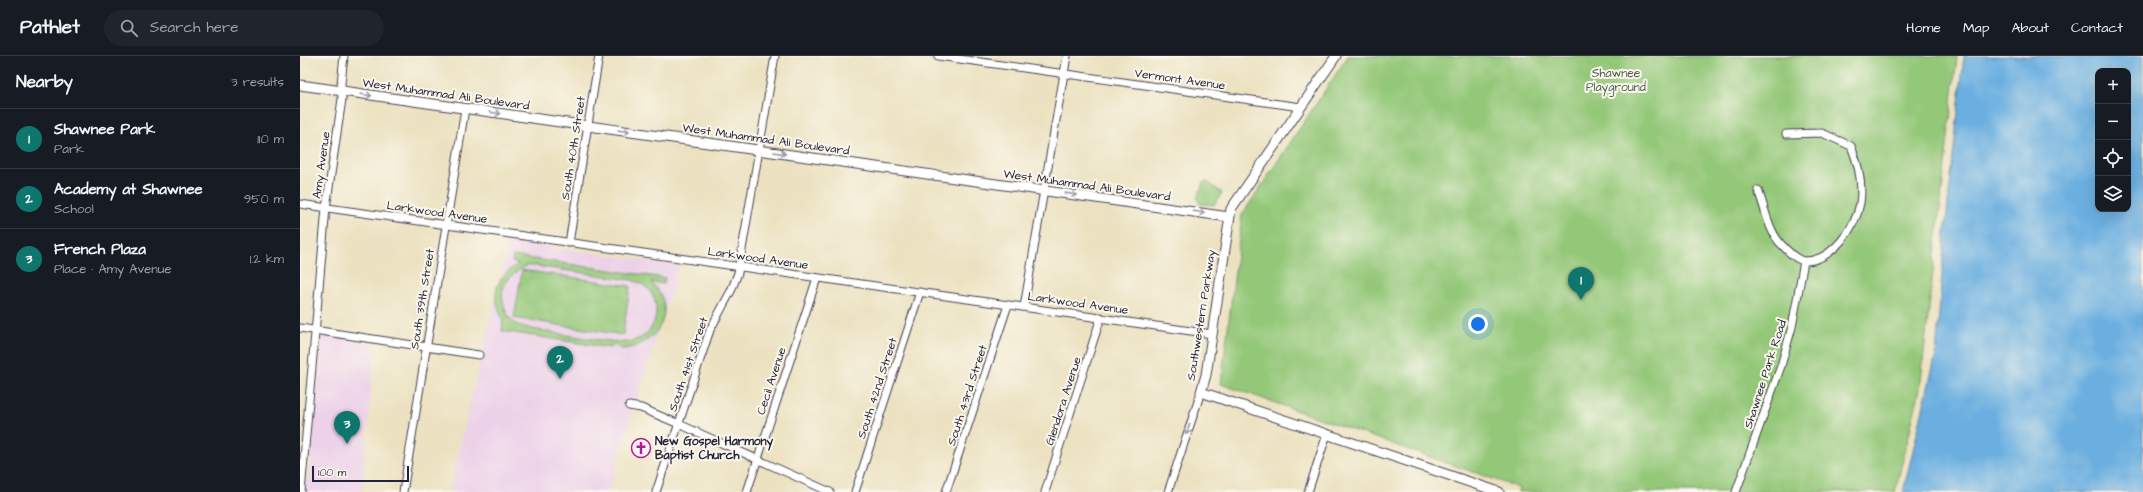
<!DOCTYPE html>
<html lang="en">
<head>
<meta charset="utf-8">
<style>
	:root { --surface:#171b24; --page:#20242c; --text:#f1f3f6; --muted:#9ea1a6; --line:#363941; --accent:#0f766e }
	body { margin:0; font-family:"Architects Daughter",sans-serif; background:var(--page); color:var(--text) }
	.controls { position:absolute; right:12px; top:12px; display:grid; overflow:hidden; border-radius:8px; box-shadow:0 4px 16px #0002 }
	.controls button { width:36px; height:36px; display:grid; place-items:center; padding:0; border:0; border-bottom:1px solid var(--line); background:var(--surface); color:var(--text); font:20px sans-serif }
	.scale { position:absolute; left:12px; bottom:10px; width:97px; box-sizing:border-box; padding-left:4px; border:2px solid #22223b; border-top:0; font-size:11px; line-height:14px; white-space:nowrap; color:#22223b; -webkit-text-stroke:3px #fbf7ec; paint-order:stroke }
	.you { position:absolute; left:1178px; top:268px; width:14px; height:14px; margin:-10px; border:3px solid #fff; border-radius:50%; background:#1a73e8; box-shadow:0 0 0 6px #1a73e833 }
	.badge { display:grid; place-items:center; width:26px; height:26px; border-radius:50%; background:var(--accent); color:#fff; font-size:13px; font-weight:700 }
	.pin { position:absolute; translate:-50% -33px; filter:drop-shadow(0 1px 2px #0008) }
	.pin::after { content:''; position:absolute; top:21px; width:14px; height:12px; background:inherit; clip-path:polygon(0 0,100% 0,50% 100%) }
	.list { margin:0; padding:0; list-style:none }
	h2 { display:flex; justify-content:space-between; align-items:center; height:52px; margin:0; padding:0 16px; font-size:17px }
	h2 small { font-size:13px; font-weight:400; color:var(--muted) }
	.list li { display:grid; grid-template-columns:26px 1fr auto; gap:12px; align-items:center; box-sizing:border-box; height:60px; padding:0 16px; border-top:1px solid var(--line) }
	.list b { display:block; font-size:15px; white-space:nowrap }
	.list p { margin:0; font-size:13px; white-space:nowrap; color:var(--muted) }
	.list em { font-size:13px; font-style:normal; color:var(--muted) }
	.icon { flex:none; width:22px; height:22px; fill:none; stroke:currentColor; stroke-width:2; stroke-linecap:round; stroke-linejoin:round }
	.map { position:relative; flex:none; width:1843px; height:436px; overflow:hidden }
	header { display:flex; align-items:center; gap:24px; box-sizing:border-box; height:56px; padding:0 20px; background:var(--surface); border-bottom:1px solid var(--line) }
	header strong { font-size:19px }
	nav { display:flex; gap:22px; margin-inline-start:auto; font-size:14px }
	.search { width:280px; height:36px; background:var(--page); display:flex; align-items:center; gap:10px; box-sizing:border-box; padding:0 14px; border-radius:22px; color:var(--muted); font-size:15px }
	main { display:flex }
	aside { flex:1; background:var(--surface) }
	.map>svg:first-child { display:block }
	.built { fill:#ecd1e9 }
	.green { fill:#94c879; stroke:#5b755a; fill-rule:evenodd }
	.water { fill:#6bafe0; stroke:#46688e; fill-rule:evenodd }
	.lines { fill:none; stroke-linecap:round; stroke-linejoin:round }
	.minor-casing { stroke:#403f4f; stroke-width:9 }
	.tertiary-casing { stroke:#403f4f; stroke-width:11 }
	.minor { stroke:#fff; stroke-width:7 }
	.tertiary { stroke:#fff; stroke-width:9 }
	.oneway { stroke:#9c9ca7 }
	.labels { text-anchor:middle; stroke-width:4; stroke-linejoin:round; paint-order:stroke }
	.park-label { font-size:12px; fill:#4a5c51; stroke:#fbf7ec }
	.street-label { font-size:12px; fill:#22223b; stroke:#fbf7ec }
	.poi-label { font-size:12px; font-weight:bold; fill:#22223b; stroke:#fbf7ec; text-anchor:start }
</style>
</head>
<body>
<header>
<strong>Pathlet</strong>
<div class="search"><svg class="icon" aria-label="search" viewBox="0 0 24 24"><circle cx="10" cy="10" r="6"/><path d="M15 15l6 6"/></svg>Search here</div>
<nav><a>Home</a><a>Map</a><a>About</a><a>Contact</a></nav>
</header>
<main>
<aside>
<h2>Nearby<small>3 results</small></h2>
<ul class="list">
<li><span class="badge">1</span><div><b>Shawnee Park</b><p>Park</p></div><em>110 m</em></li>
<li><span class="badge">2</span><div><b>Academy at Shawnee</b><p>School</p></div><em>950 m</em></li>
<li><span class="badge">3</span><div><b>French Plaza</b><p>Place · Amy Avenue</p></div><em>1.2 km</em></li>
</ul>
</aside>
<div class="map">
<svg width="1843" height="436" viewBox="0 0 1843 436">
	<rect width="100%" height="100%" fill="#fbf7ec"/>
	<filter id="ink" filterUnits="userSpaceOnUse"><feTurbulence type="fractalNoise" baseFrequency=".025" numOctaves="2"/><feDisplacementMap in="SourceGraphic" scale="8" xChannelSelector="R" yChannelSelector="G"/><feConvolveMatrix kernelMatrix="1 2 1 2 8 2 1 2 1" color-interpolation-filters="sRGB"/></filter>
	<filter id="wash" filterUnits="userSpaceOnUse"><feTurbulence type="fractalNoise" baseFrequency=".012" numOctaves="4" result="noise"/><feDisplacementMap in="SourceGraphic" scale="16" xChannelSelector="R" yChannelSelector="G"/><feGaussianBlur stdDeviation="0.9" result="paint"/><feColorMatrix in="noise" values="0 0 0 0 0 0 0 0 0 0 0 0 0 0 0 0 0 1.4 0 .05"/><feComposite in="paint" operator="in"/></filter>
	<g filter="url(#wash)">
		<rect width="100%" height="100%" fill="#ece2c1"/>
		<path class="built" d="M 209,186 L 379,209 L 308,436 L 149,436 Z
			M 22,278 L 75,288 L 62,436 L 0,436 L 0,424 L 9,425 Z"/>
		<path class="green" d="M 1048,0 L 1657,0 L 1620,333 L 1595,436 L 1218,436 L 1219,432 L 921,328 L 942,159 Z
			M 906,125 L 922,137 L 914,149 L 900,148 L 897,142 L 903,127 Z
			M 213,200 L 365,222 L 364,228 L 351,226 C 354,230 360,236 362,241 C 372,270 346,293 320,293 L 319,291 L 310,290 L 310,292 L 202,275 C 204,260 200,261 197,248 C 192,229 204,216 219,208 L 212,206 ZM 226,210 L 236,210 L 331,224 C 337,226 343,228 347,232 C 362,246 358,275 338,283 C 334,285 328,286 323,286 C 310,286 225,274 216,268 C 208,263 205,254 203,245 C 199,228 212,218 226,210 Z
			M 222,214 L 330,230 L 323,279 L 214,262 Z"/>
		<path class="water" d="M 1664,0 L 1843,0 L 1843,436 L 1603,436 L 1636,298 L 1645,175 ZM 1798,15 L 1828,15 L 1828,153 L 1798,153 Z"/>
	</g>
	<g filter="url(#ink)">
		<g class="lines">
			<g class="minor-casing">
				<path id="minor" d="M 638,0 L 1001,51
					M 1458,134 C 1465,152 1468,173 1480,187 C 1486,193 1496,205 1505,205 C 1532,205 1556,171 1560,147 C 1563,128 1558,107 1551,90 L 1522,77 L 1486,78
					M 0,148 L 912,278
					M 269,187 L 299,0
					M 724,251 L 767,0
					M 0,272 L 179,299
					M 329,350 L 341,352 L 379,368 L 530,436
					M 1,436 L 26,152 L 42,43 L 41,27 L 44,0
					M 103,436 L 165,53
					M 356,436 L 410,274 L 431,235 L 438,217 L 475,0
					M 447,436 L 517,222
					M 555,436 L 620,236
					M 646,436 L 708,249
					M 745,436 L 801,261
					M 868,436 L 901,336
					M 1008,436 L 1027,378
					M 1436,436 L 1481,310 L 1492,271 L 1504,205"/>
			</g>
			<g class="tertiary-casing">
				<path id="tertiary" d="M 1036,0 L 931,153 L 906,319 L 901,336 L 1199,436
					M 0,29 L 929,161"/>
			</g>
			<use href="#minor" class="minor"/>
			<use href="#tertiary" class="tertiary"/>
		</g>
		<defs><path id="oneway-shaft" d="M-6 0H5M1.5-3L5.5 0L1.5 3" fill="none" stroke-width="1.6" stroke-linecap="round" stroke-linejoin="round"/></defs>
		<g class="oneway">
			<use href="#oneway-shaft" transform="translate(66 39) rotate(8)"/>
			<use href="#oneway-shaft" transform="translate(195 57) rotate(8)"/>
			<use href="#oneway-shaft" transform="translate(324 75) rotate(8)"/>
			<use href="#oneway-shaft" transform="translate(480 97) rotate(8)"/>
			<use href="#oneway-shaft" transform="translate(771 138) rotate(8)"/>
			<use href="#oneway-shaft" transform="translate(899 156) rotate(8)"/>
			<use href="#oneway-shaft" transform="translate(888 373) rotate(108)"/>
		</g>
	</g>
	<defs>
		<g id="church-ring" transform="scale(1)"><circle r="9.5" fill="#fbf7ec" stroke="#b5179e" stroke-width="1.5"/><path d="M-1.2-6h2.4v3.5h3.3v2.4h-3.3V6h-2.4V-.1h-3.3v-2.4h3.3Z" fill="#b5179e"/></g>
	</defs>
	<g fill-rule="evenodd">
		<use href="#church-ring" x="341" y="392"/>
	</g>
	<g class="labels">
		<g class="park-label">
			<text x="1316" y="21">Shawnee<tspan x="1316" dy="14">Playground</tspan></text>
		</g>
		<g class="street-label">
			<text transform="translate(880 23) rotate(8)" y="4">Vermont Avenue</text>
			<text transform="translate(146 38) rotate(8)" y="4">West Muhammad Ali Boulevard</text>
			<text transform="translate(466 83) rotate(8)" y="4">West Muhammad Ali Boulevard</text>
			<text transform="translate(273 92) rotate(-81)" y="4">South 40th Street</text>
			<text transform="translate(21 109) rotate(-82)" y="4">Amy Avenue</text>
			<text transform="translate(787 129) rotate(8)" y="4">West Muhammad Ali Boulevard</text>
			<text transform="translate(137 156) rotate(8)" y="4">Larkwood Avenue</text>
			<text transform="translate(458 202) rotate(8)" y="4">Larkwood Avenue</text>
			<text transform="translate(122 243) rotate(-81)" y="4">South 39th Street</text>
			<text transform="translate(778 247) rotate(8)" y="4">Larkwood Avenue</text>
			<text transform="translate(901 259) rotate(-81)" y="4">Southwestern Parkway</text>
			<text transform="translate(388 308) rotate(-71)" y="4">South 41st Street</text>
			<text transform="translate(1465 318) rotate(-72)" y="4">Shawnee Park Road</text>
			<text transform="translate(471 325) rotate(-72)" y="4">Cecil Avenue</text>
			<text transform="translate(577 332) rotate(-72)" y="4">South 42nd Street</text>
			<text transform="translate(667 339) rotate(-72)" y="4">South 43rd Street</text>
			<text transform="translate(763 345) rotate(-72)" y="4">Glendora Avenue</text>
		</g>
		<g class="poi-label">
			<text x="355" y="389">New Gospel Harmony<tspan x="355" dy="14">Baptist Church</tspan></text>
		</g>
	</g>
</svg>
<div class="controls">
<button>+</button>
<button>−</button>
<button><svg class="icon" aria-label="locate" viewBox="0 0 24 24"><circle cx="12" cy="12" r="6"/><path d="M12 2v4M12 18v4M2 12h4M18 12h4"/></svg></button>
<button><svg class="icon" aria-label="layers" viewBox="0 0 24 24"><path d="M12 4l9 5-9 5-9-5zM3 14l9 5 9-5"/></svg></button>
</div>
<div class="scale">100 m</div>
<div class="you"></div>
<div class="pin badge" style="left:1281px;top:244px">1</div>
<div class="pin badge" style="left:260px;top:323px">2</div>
<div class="pin badge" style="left:47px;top:388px">3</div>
</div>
</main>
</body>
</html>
